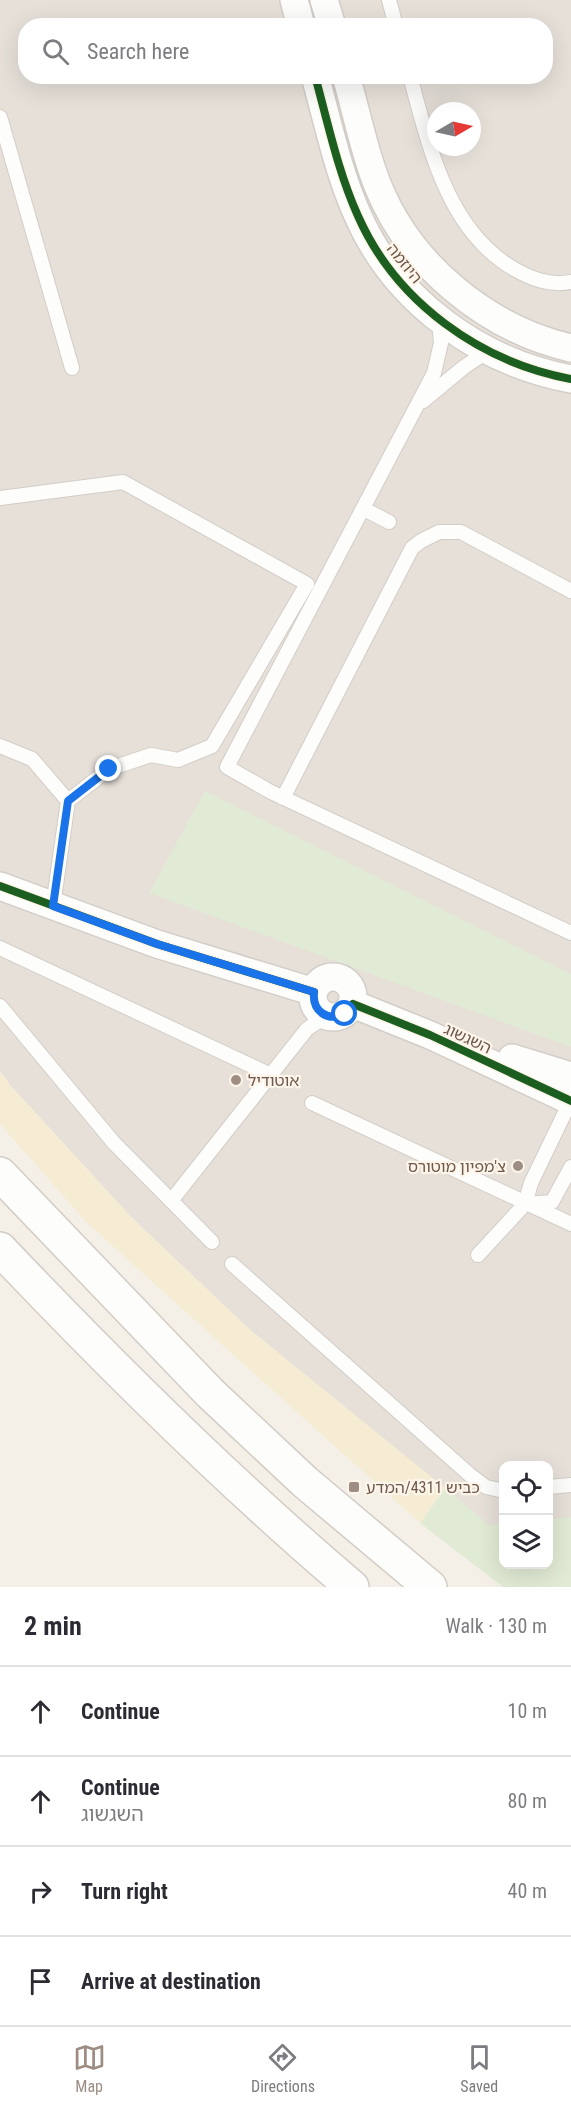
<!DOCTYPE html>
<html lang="en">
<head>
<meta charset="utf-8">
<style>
	:root { --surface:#fff; --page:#f2f2f3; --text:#2b2b33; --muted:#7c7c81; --line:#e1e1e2; --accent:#9e8d83 }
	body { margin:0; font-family:"Roboto Condensed","Noto Sans Hebrew",sans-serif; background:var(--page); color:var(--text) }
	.controls { position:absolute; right:18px; bottom:18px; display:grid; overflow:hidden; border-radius:12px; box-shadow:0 6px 24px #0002 }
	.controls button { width:54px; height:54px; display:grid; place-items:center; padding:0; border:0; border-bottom:2px solid var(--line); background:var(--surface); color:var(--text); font:30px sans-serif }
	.compass { position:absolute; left:427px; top:102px; width:54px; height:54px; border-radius:50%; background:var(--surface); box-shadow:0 6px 24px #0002; rotate:81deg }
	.stop { position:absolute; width:18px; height:18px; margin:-14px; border:4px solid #1a73e8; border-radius:50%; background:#fff }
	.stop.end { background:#1a73e8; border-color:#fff; box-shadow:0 2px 6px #0008 }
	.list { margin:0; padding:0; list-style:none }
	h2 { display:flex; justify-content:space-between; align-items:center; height:78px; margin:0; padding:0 24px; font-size:26px }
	h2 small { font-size:20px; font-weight:400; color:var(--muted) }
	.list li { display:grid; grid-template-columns:39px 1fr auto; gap:18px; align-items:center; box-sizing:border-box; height:90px; padding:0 24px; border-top:2px solid var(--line) }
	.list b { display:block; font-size:22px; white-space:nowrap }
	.list p { margin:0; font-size:20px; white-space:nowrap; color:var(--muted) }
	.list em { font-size:20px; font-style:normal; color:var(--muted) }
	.icon { flex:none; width:33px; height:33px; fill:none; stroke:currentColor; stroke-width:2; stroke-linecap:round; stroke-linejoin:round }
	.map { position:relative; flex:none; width:571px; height:1587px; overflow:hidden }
	.search { position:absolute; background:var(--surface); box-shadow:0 6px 24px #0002; left:18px; right:18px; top:18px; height:66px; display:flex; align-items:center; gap:15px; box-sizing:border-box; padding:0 21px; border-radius:24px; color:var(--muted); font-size:22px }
	.sheet { height:438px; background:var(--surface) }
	nav { display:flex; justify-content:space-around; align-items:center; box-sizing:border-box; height:84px; border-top:2px solid var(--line); background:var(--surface); font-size:16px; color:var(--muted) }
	nav a { display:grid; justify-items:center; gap:3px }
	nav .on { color:var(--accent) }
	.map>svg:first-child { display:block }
	.industrial { fill:#e6e0d9; fill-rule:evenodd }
	.green { fill:#e1ead4 }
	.sand { fill:#f5ecd3 }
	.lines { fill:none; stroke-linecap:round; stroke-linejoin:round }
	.lane-casing { stroke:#d3cdc7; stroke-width:16 }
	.street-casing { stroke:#d3cdc7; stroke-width:30 }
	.secondary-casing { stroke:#d3ccc5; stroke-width:36 }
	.lane { stroke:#fdfdfc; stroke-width:14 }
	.street { stroke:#fdfdfc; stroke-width:27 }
	.secondary { stroke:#fdfdfc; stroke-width:33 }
	.cycleway-casing { stroke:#fdf5e9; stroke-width:11 }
	.cycleway { stroke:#1b5e20; stroke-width:8 }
	.route { stroke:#1a73e8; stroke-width:8 }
	.poi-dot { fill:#9e8d83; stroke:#fdf5e9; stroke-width:2 }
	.labels { text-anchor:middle; stroke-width:4.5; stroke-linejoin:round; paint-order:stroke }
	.street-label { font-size:16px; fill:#6f584c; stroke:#fdf5e9 }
	.poi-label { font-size:16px; fill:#6f584c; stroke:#fdf5e9; text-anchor:start }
</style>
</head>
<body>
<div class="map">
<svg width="571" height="1587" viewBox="0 0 571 1587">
	<rect width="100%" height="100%" fill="#f4f0e8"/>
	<path class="industrial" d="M 0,0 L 571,0 L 571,1587 L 548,1564 L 548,1466 L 504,1466 L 503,1537 L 249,1329 L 132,1218 L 10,1085 L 0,1071 ZM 26,26 L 546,26 L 546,76 L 26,76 ZM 436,111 L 472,111 L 472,147 L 436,147 Z"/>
	<path class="green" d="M 205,791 L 571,974 L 571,1047 L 149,893 Z
		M 445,1488 L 489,1525 L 503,1524 L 504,1564 L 548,1564 L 549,1519 L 571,1517 L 571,1587 L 503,1587 L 420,1523 Z"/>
	<path class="sand" d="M 0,1071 L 10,1085 L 132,1218 L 249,1329 L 445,1488 L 420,1523 L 86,1222 L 0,1124 Z"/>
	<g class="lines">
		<g class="lane-casing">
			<path id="lane" d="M 389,0 L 396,26
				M 410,76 C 429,146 447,230 514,269 C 532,279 550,286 571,282
				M 0,117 L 72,368
				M 439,320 L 441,343 L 434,373 L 227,767 L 271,792 L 571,933
				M 423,401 L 464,367 L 488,351
				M 0,498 L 123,482 L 307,584 L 212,746 L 178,760 L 151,755 L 109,769 L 68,801
				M 364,509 L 389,522
				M 0,746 L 32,759 L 68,801 L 53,906
				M 283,798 L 412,548 L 421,541 L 439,532 L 461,532 L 571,591
				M 0,948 L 271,1075
				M 0,1006 L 114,1143 L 212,1242
				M 312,1103 L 571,1224
				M 171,1201 L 307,1029 L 326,1016
				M 527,1204 L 552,1202 L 571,1167
				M 478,1255 L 525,1204 L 531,1183 L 571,1100
				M 232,1264 L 470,1475 L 486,1487 L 504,1491
				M 548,1487 L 571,1485"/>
		</g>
		<g class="street-casing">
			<path id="street" d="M 294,0 L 301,26
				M 324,0 L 332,26
				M 315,76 C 328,123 338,172 358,216 C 396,302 480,362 571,379
				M 346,76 C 357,113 364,152 378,186 C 410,266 488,329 571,348
				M 0,886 L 157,944 L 314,992
				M313 997a20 20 0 1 1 40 0a20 20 0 1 1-40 0Z
				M 353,1004 L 430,1035 L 571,1101
				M 512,1058 L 571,1076"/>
		</g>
		<g class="secondary-casing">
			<path id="secondary" d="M 0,1174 L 210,1393 L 305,1482 L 430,1587
				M 0,1249 C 112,1367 228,1482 352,1587"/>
		</g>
		<use href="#lane" class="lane"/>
		<use href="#street" class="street"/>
		<use href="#secondary" class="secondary"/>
		<g class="cycleway-casing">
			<path id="cycleway" d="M 315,76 C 328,123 338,172 358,216 C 396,302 480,362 571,379
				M 0,886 L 157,944 L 314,992
				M 353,1004 L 430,1035 L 571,1101"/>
		</g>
		<use href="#cycleway" class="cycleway"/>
	</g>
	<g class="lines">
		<path class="route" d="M 109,769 L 68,801 L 53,906 L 157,944 L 314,992 C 312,1011 327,1022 345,1014"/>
	</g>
	<g class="poi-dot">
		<circle cx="236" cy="1080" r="6"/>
		<circle cx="518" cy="1166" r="6"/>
		<rect x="348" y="1481" width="12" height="12" rx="3"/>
	</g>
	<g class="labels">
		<g class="street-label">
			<text transform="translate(405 263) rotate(51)" y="6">היוזמה</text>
			<text transform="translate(468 1038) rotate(25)" y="6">השגשוג</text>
		</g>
		<g class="poi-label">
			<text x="248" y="1086">אוטודיל</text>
			<text x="506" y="1172" text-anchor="end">צ'מפיון מוטורס</text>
			<text x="366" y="1493">כביש 4311/המדע</text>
		</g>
	</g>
</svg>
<div class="controls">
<button><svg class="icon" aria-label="locate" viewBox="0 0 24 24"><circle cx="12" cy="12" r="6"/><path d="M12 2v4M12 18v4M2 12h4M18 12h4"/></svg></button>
<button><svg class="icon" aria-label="layers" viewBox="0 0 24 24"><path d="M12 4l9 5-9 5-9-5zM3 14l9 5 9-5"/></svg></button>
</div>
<svg class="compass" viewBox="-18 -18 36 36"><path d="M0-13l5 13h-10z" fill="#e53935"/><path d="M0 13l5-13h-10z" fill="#7c7c81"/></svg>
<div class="stop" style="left:345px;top:1014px"></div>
<div class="stop end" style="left:109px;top:769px"></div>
<div class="search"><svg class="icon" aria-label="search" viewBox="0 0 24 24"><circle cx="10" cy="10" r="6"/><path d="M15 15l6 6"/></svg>Search here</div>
</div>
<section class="sheet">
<h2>2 min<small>Walk · 130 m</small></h2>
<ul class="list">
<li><svg class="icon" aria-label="ahead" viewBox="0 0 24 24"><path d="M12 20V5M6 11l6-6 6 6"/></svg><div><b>Continue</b></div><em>10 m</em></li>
<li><svg class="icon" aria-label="ahead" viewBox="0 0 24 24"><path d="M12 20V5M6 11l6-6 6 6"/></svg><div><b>Continue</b><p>השגשוג</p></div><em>80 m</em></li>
<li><svg class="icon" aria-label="right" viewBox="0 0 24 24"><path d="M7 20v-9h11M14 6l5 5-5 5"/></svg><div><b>Turn right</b></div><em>40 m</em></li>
<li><svg class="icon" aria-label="arrive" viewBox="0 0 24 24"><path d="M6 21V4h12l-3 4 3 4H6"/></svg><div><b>Arrive at destination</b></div></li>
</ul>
</section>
<nav>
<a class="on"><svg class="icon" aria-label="map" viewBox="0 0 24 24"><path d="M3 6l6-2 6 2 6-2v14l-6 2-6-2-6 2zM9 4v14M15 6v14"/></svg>Map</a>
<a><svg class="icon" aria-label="directions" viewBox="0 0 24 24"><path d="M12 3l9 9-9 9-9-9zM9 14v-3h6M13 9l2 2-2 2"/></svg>Directions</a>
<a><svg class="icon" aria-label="saved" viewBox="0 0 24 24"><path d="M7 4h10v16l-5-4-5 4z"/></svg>Saved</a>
</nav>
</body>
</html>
